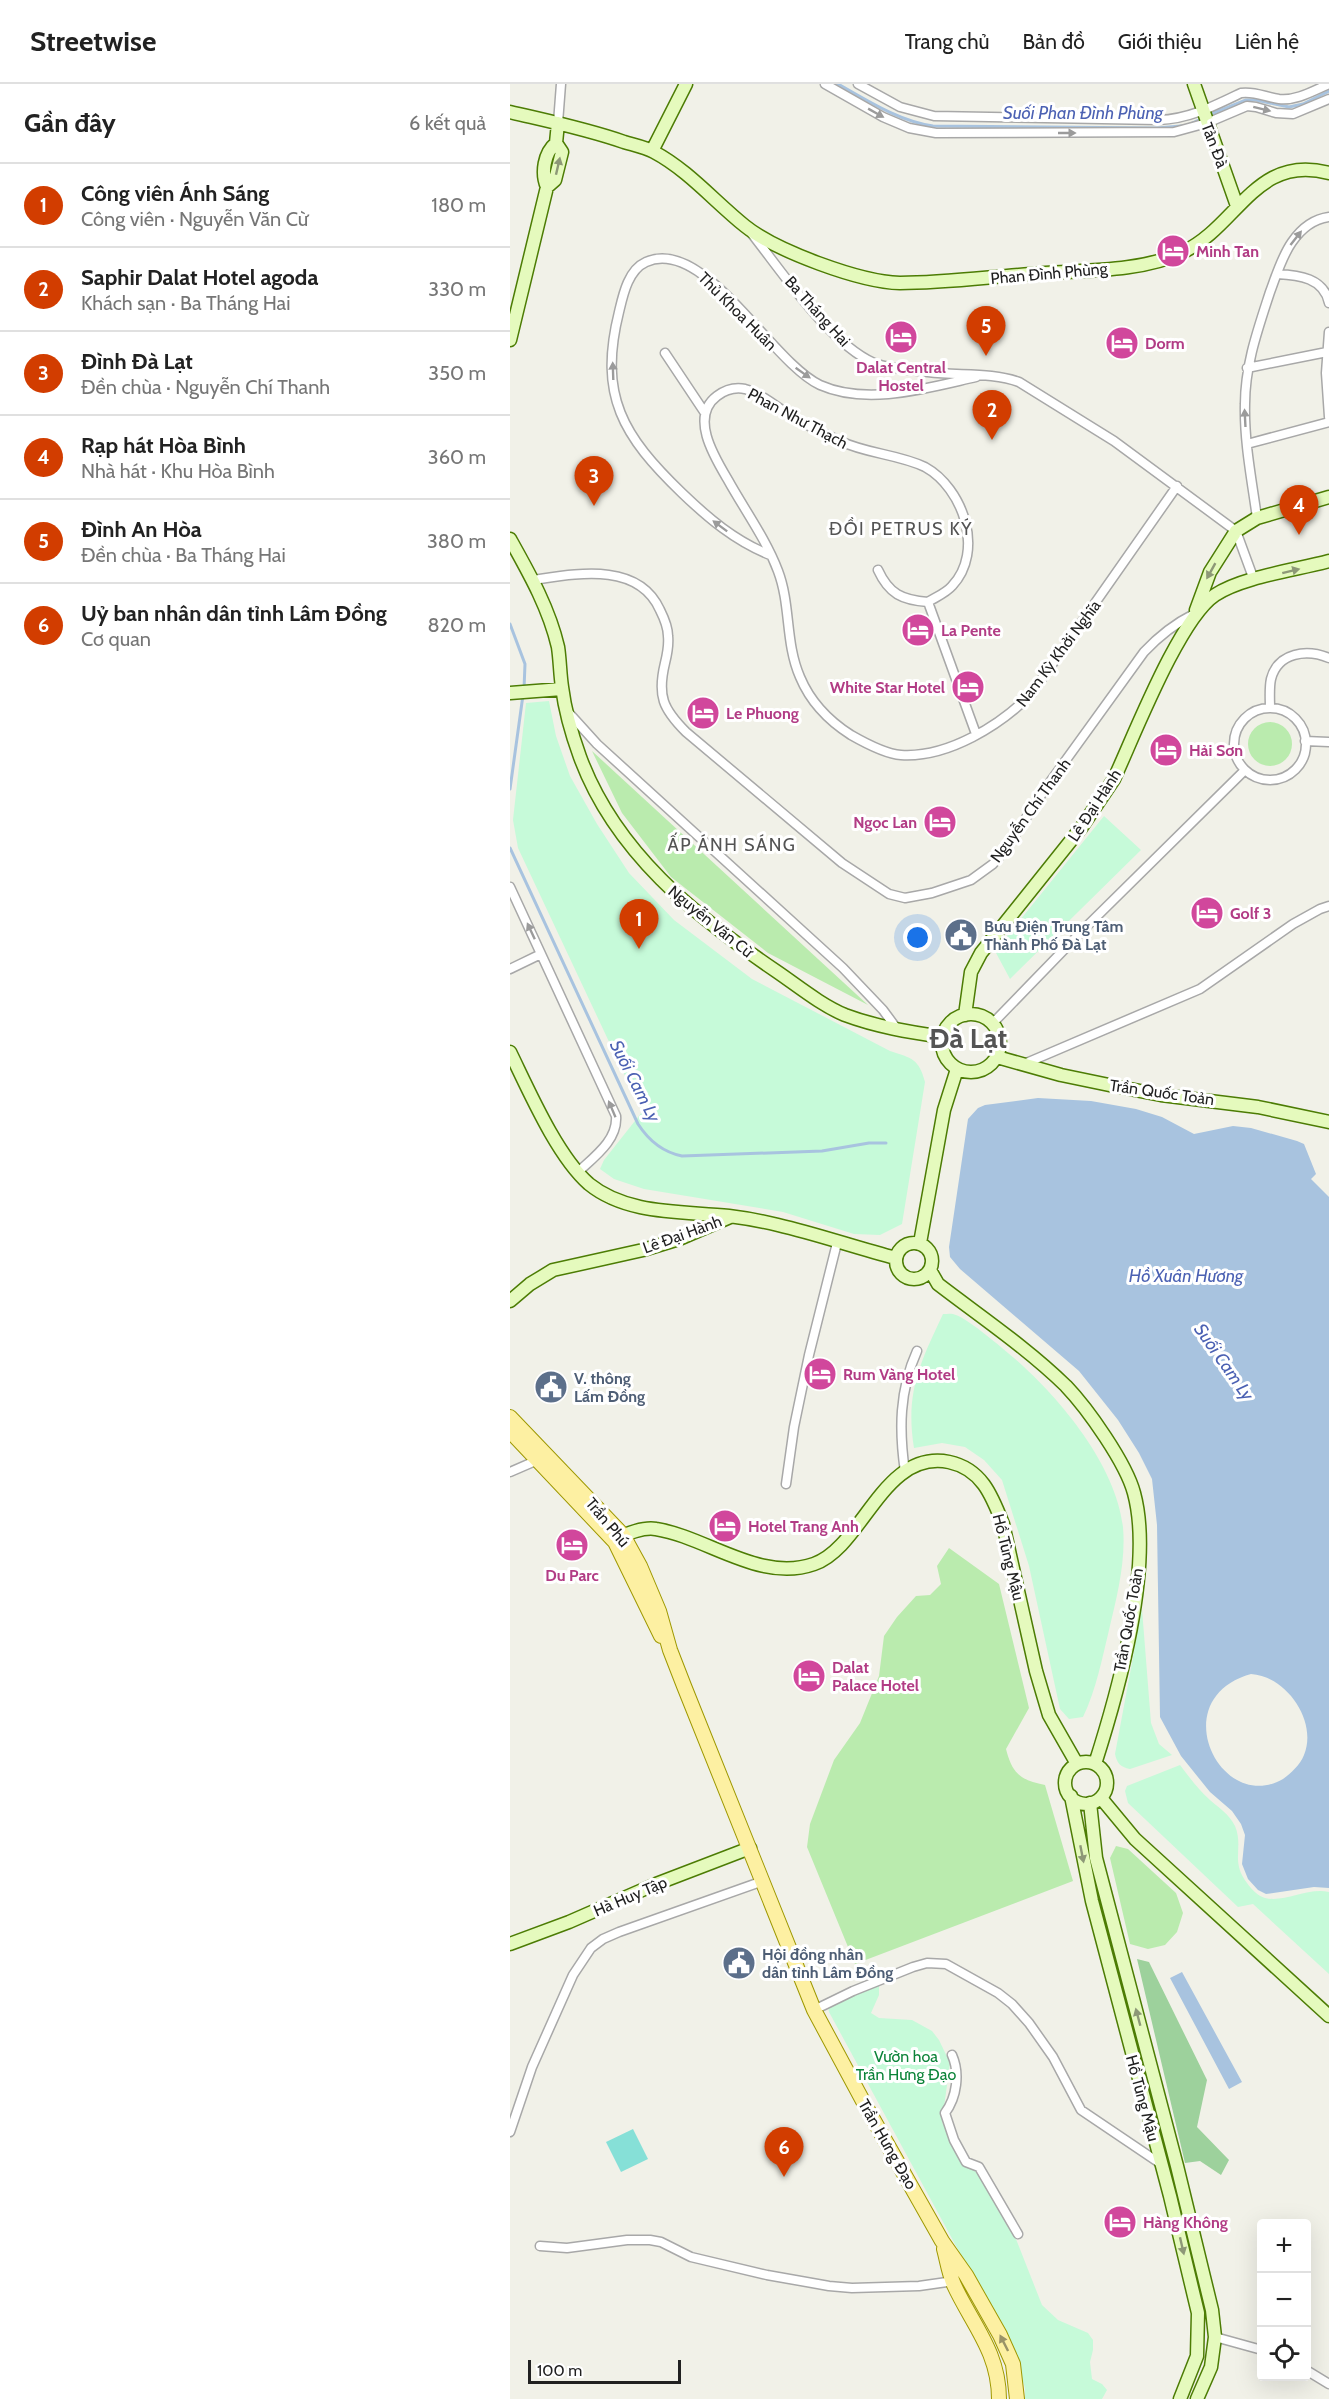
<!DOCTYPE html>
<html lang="vi">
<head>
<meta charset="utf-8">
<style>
	:root { --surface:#fff; --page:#f6f6f6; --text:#222; --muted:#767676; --line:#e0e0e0; --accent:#d23d00 }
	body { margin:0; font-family:Cabin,sans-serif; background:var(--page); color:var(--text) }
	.controls { position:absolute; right:18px; bottom:18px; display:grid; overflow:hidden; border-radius:6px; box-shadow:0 6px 24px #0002 }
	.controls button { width:54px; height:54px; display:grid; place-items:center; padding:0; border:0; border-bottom:2px solid var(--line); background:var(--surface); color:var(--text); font:30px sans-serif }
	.scale { position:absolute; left:18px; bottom:15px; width:153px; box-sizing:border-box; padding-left:6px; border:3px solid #212121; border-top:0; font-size:16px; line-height:21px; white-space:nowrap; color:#212121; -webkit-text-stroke:4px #fff; paint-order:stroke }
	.you { position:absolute; left:408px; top:854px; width:21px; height:21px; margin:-15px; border:4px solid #fff; border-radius:50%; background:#1a73e8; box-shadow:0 0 0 9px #1a73e833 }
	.badge { display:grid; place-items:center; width:39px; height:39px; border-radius:50%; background:var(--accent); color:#fff; font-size:20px; font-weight:700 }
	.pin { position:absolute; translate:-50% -50px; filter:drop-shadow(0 2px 3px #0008) }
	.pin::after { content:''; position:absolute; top:32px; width:21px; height:18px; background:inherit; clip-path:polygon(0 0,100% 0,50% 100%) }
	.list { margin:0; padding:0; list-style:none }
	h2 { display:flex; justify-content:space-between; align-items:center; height:78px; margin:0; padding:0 24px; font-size:26px }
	h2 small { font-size:20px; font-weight:400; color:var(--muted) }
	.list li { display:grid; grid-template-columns:39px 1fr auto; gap:18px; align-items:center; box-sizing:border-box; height:84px; padding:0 24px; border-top:2px solid var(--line) }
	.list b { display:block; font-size:22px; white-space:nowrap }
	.list p { margin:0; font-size:20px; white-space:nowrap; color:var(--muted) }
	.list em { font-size:20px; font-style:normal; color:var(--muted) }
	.icon { flex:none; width:33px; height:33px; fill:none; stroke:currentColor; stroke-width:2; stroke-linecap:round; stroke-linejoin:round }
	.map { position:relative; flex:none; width:819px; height:2315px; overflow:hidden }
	header { display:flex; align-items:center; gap:36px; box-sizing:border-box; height:84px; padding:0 30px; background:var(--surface); border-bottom:2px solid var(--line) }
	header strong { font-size:28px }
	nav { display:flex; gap:33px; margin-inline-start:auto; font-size:21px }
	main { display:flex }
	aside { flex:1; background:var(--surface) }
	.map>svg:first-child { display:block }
	.grass { fill:#baebae }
	.forest { fill:#9dd19c }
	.park { fill:#c6fad9 }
	.pitch { fill:#86e0d7 }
	.water { fill:#a8c3df; fill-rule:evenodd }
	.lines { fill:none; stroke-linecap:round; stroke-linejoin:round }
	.stream { stroke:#a8c3df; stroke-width:3 }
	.street-casing { stroke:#a8a8a8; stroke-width:11 }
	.secondary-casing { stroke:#4c7c04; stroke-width:15 }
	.primary-casing { stroke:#9e9800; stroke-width:16 }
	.street { stroke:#fff; stroke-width:8 }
	.secondary { stroke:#e5fabd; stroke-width:12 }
	.primary { stroke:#fdf0a2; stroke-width:14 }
	.oneway { fill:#9b9b9b }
	.oneway2 { fill:#8d9877 }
	.oneway3 { fill:#9a9368 }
	.labels { text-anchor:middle; stroke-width:6; stroke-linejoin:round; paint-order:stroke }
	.street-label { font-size:16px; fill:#212121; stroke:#fff }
	.hotel-label { font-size:16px; font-weight:bold; fill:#b23c85; stroke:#fff; text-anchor:start }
	.service-label { font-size:16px; font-weight:bold; fill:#4e5e75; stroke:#fff; text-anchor:start }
	.park-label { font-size:16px; fill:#0b8338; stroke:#fff }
	.water-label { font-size:18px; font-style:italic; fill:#4b61b3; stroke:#fff }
	.neighbourhood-label { font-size:18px; letter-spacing:1.5px; fill:#545454; stroke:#fff }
	.town-label { font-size:28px; font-weight:bold; fill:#545454; stroke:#fff }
</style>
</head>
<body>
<header>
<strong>Streetwise</strong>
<nav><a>Trang chủ</a><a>Bản đồ</a><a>Giới thiệu</a><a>Liên hệ</a></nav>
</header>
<main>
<aside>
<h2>Gần đây<small>6 kết quả</small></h2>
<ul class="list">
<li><span class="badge">1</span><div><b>Công viên Ánh Sáng</b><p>Công viên · Nguyễn Văn Cừ</p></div><em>180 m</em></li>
<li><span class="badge">2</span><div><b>Saphir Dalat Hotel agoda</b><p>Khách sạn · Ba Tháng Hai</p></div><em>330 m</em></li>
<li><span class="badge">3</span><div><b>Đình Đà Lạt</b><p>Đền chùa · Nguyễn Chí Thanh</p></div><em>350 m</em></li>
<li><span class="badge">4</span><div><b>Rạp hát Hòa Bình</b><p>Nhà hát · Khu Hòa Bình</p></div><em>360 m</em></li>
<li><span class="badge">5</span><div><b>Đình An Hòa</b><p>Đền chùa · Ba Tháng Hai</p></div><em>380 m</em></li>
<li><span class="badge">6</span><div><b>Uỷ ban nhân dân tỉnh Lâm Đồng</b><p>Cơ quan</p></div><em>820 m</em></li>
</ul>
</aside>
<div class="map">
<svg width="819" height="2315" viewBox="0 0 819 2315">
	<rect width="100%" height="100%" fill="#f1f1e8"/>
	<path class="grass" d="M738 660a22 22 0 1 1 44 0a22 22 0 1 1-44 0Z
		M 82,667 L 358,921 L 258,869 L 161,793 L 112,729 Z
		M 439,1464 L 489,1500 L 519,1624 L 496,1665 C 502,1689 510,1696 535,1701 L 563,1797 L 345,1880 L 297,1763 L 300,1740 L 324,1676 L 350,1639 L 369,1592 L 374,1552 L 387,1533 L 406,1512 L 420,1511 L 431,1500 L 427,1482 Z
		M 606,1762 L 618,1765 L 666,1809 L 673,1829 L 667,1848 L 655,1861 L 638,1865 L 620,1860 L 600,1774 Z"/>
	<path class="forest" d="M 627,1875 L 639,1878 L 697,1996 L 687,2043 L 719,2076 L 711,2091 L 690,2077 L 675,2079 Z"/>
	<path class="park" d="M 39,617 L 46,652 L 60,692 L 87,740 L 119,789 L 164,836 L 242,895 L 380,967 C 402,974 409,975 415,998 L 392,1140 L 370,1151 L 344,1150 L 273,1128 L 134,1105 L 104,1095 L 90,1085 L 94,1076 L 132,1028 L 8,764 L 3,736 L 16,619 Z
		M 594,732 L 631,766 L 500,895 L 485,867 Z
		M 433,1230 C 437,1230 442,1229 446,1231 C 461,1237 491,1263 504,1274 C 550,1314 606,1381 613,1443 C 616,1477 607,1513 599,1546 C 592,1575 586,1606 573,1633 L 559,1635 L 550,1625 L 519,1482 L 492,1396 L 474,1376 L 455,1363 L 432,1359 L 404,1364 C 395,1309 410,1279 433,1230 Z
		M 632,1525 L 641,1639 L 649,1660 L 662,1671 L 620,1685 C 610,1683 607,1679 605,1670 Z
		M 670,1681 C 679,1693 688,1705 700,1716 C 709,1724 719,1730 725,1742 C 734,1764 720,1777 737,1799 C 741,1805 748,1812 755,1814 C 774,1819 798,1803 819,1808 L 819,1890 L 743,1820 L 728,1823 L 618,1719 L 615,1707 L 617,1702 Z
		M 369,1901 L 369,1911 L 361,1929 L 369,1934 L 402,1936 L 422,1947 L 429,1956 L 440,1979 L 432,2038 L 449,2074 L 467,2085 L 504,2150 L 532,2221 L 548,2236 L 578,2249 L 583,2256 L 583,2266 L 580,2278 L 582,2295 L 592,2300 L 597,2306 L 592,2315 L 515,2315 L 515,2304 L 503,2267 L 319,1928 L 318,1922 Z"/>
	<path class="pitch" d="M 123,2045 L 138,2075 L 111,2088 L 96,2058 Z"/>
	<path class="water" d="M 528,1014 L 581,1017 L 626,1025 L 652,1033 L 684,1050 L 723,1042 L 741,1044 L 787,1057 L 794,1060 L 806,1090 L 801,1095 L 819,1113 L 819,1804 L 804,1803 L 756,1810 L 748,1806 L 738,1795 L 732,1780 L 735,1751 L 731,1740 L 722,1727 L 700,1708 L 671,1672 L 650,1633 L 647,1441 L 642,1395 L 629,1369 L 608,1336 L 569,1287 L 450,1185 L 440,1173 L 439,1163 L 458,1035 L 468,1024 L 475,1021 ZM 741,1590 C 776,1592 808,1637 794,1671 C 790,1681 781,1689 773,1695 C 711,1731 653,1615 741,1590 Z
		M 672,1888 L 732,1998 L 719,2005 L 660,1894 Z"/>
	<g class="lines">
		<path class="stream" d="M 328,0 C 358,17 389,37 423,42 L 647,44 L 671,42
			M 699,31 L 736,16 L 746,16 L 779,23 L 793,20 L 819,7
			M 680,40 L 693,34
			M 0,540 L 15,580 L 14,605
			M 0,705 L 13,611
			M 0,764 L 128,1040 C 139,1057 152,1068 172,1072 L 312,1067 L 359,1059 L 376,1059"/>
		<g class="street-casing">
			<path id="street" d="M 315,0 L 373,33 L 399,44 L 426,49 L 664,48 L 697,39 L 737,22 L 746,23 L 766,29 L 783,30 L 819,15
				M 348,0 L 390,23 L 424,32 L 649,36 C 679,35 704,22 731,9 C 745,7 755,13 769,15 C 786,17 803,7 819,0
				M 48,39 L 51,0
				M 242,150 C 273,189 319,259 364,279 C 380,285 401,286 418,288 C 448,292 482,288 509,298 L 604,357 L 726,447 L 744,496
				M 767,190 C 789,191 814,194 819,219
				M 819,248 L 816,289 L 819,333
				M 155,269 L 195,329
				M 737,284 L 817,268
				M 737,360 L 819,338
				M 747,434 C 742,397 734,358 735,320 C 735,281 748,245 760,208 C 766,192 772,172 782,158 C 791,145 804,135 819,133
				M 260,471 C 225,457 198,434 172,409 C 113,352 88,312 109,228 C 113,211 118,186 136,178 C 194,152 261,278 310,301 C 357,322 417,304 466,293
				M 368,486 C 379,510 392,516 418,518
				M 23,496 C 65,490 128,477 150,526 C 154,534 158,544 158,552 C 159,561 157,571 155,579 C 147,612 153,625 176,648 L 332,779 L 379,810 L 395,814 L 422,809 L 461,796 L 483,780 L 495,766 L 535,705 L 634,568 C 650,551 664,540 684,530
				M 760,624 C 760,615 759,604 761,595 C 768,568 797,565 819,574
				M724 660a36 36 0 1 1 72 0a36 36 0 1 1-72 0Z
				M 58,628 L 87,660 L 333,884 L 373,926 L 387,945
				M 466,650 L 418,518 C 426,513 436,509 442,502 C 475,467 453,404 415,383 C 388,370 357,370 330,357 C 315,350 300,343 286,335 C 270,326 253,310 235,305 C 225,303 215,306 207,312 C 179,333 205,374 218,396 C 234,425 256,455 268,487 C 281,521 275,559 290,593 C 300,617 319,637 341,651 C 355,659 375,670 391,671 C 438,674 491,641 522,609 L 667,402
				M 795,657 L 819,658
				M 0,803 L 106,1032 C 108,1056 84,1073 68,1088
				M 0,885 L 31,870
				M 482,940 L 576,843 L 735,686
				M 514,980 L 690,905 L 783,840 L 810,825 L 819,822
				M 0,1388 L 30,1375
				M 395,1388 C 389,1346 389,1307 407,1267
				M 276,1400 L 284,1343 L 299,1271 L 327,1159
				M 304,1926 L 343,1907 L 403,1883 L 417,1879 L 436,1880 L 488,1909 L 502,1920 L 519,1939 L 543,1973 L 571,2026 L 651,2080
				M 442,1971 C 450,1989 447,2013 435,2029 L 444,2056 L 456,2078 L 469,2083 L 508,2150
				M 0,2048 L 22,1983 L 63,1891 L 81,1864 L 93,1855 L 109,1848 L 253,1797
				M 30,2162 L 57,2164 L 117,2156 L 140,2156 L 151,2158 L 181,2173 L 257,2191 L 319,2202 L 342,2204 L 409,2202 L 444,2197
				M 705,2253 L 752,2266
				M 796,2286 L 819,2300"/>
		</g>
		<g class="secondary-casing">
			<path id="secondary" d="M 684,0 L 727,122
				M 0,28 C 38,37 77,45 114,58 C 124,61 135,63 144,68 C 178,86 205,118 235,142 C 266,167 350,198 390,199 C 434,199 478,193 521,190 C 568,186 630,189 673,168 C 728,142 746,69 819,89
				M 142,67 L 176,0
				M 37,103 C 31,89 34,69 46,59
				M 0,256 L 37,103 L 45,96 L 52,68 L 46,59 L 48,39
				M 0,455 C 19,489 39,524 48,563 C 50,576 50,590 52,603 C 55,627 62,651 70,673 C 105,768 185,832 266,887 C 288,902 311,921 335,931 C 367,943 399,948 433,953
				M 686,526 L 700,488 L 726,447 L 747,434 L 819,413
				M 0,609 L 52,605
				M432 959a29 29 0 1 1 58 0a29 29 0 1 1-58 0Z
				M 455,931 L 461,888 L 471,869 L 571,744 L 604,695 C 624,652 669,535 705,511 C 732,493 786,486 819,477
				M 0,968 C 19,1007 47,1072 79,1100 C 117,1131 172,1127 219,1132 C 235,1134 252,1137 268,1141 C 307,1150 347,1164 386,1174
				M 487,973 L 551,991 L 604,1002 L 651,1011 L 748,1023 L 819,1038
				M386 1177a18 18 0 1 1 36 0a18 18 0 1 1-36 0Z
				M 410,1159 L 434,1026 L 447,985
				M 420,1186 L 428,1200 C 471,1233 517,1264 556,1302 C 578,1325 616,1379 624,1409 C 644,1483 608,1608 585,1680
				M 0,1217 L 20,1200 L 43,1186 L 133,1166 L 169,1155 L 220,1133
				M 107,1456 C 115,1449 135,1443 146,1445 C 197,1453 250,1499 304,1480 C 353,1463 373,1365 439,1378 C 472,1385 482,1412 493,1440 L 526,1587 L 539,1631 L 567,1680
				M555 1699a21 21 0 1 1 42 0a21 21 0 1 1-42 0Z
				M 561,1712 L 582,1817 L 660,2112 L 688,2229 L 687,2272 L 670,2315
				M 591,1714 L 625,1755 L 819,1932
				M 580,1719 L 586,1774 L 667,2082 L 702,2226 L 705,2253 L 701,2283 L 687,2315
				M 0,1860 L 59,1838 L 146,1800 L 240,1764"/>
		</g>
		<g class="primary-casing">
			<path id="primary" d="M 0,1333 L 113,1451 L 130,1482 L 149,1527 L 160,1566 L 174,1602 L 304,1926 L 354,2019 L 432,2157 L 456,2191 L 490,2251 L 503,2280 L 507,2315
				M 0,1347 L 105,1458 L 151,1552
				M 434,2165 C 437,2176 439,2190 444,2201 C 462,2240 489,2268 489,2315"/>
		</g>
		<use href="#street" class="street"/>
		<use href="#secondary" class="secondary"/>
		<use href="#primary" class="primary"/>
	</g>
	<defs><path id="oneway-solid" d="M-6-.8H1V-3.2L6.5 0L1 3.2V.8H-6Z" transform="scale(1.5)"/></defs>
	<g class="oneway">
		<use href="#oneway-solid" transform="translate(752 25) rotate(14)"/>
		<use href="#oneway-solid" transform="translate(366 29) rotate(29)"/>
		<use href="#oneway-solid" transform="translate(557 49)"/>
		<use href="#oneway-solid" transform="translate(786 154) rotate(-52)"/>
		<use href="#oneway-solid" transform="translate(103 287) rotate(-92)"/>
		<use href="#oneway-solid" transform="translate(293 289) rotate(35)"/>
		<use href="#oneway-solid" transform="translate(735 334) rotate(-93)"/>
		<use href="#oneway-solid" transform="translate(210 442) rotate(-143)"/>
		<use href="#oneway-solid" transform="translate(21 847) rotate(-115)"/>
		<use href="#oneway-solid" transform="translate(102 1025) rotate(-113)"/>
	</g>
	<g class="oneway2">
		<use href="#oneway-solid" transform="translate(48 82) rotate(-77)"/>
		<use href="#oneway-solid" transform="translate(701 487) rotate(119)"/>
		<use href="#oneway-solid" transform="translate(781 487) rotate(-14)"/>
		<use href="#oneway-solid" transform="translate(572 1770) rotate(79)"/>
		<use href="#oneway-solid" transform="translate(628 1933) rotate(-105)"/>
		<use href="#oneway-solid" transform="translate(672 2162) rotate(77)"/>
	</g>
	<use class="oneway3" href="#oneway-solid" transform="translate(494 2259) rotate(-117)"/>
	<defs>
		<g id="hotel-disc" transform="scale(1.725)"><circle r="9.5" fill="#d1479c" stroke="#fff"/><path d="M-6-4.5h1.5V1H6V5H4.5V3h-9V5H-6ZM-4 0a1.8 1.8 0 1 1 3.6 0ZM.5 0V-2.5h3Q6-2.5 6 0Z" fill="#fff"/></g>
		<g id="civic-disc" transform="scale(1.725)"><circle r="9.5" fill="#5c6f8a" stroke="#fff"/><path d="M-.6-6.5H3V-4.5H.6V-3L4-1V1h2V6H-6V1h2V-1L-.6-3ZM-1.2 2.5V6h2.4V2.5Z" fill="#fff"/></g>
	</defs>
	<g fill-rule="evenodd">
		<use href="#hotel-disc" x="663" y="167"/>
		<use href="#hotel-disc" x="391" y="253"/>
		<use href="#hotel-disc" x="612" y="259"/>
		<use href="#hotel-disc" x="408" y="546"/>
		<use href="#hotel-disc" x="458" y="603"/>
		<use href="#hotel-disc" x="193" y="629"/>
		<use href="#hotel-disc" x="656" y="666"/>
		<use href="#hotel-disc" x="430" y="738"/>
		<use href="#hotel-disc" x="697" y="829"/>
		<use href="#civic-disc" x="451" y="851"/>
		<use href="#hotel-disc" x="310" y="1290"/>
		<use href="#civic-disc" x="41" y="1303"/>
		<use href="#hotel-disc" x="215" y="1442"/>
		<use href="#hotel-disc" x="62" y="1461"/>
		<use href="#hotel-disc" x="299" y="1592"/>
		<use href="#civic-disc" x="229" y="1879"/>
		<use href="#hotel-disc" x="610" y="2138"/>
	</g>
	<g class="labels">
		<g class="street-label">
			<text transform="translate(705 61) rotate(69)" y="6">Tản Đà</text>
			<text transform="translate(539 189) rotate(-5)" y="6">Phan Đình Phùng</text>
			<text transform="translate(228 227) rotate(45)" y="6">Thủ Khoa Huân</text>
			<text transform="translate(308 227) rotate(48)" y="6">Ba Tháng Hai</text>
			<text transform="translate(288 334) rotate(28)" y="6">Phan Như Thạch</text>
			<text transform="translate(548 569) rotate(-53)" y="6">Nam Kỳ Khởi Nghĩa</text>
			<text transform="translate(584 721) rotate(-57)" y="6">Lê Đại Hành</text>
			<text transform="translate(520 726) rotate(-54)" y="6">Nguyễn Chí Thanh</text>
			<text transform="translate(201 837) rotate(39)" y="6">Nguyễn Văn Cừ</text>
			<text transform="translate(652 1008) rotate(8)" y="6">Trần Quốc Toản</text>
			<text transform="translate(172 1150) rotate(-20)" y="6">Lê Đại Hành</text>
			<text transform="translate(98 1438) rotate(50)" y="6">Trần Phú</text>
			<text transform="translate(499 1473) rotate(76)" y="6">Hồ Tùng Mậu</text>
			<text transform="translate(618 1536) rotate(-80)" y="6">Trần Quốc Toản</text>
			<text transform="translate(120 1812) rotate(-23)" y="6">Hà Huy Tập</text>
			<text transform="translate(633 2014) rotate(75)" y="6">Hồ Tùng Mậu</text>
			<text transform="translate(378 2060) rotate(60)" y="6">Trần Hưng Đạo</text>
		</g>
		<g class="hotel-label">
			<text x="686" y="173">Minh Tan</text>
			<text x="635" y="265">Dorm</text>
			<text x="391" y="289" text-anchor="middle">Dalat Central<tspan x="391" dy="18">Hostel</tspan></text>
			<text x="431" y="552">La Pente</text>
			<text x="435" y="609" text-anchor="end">White Star Hotel</text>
			<text x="216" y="635">Le Phuong</text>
			<text x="679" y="672">Hải Sơn</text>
			<text x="407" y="744" text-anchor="end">Ngọc Lan</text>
			<text x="720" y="835">Golf 3</text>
			<text x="333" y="1296">Rum Vàng Hotel</text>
			<text x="238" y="1448">Hotel Trang Anh</text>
			<text x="62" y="1497" text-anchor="middle">Du Parc</text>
			<text x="322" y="1589">Dalat<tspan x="322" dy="18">Palace Hotel</tspan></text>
			<text x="633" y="2144">Hàng Không</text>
		</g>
		<g class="service-label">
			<text x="474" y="848">Bưu Điện Trung Tâm<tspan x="474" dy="18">Thành Phố Đà Lạt</tspan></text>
			<text x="64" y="1300">V. thông<tspan x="64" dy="18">Lấm Đồng</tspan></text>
			<text x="252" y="1876">Hội đồng nhân<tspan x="252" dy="18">dân tỉnh Lâm Đồng</tspan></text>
		</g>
		<g class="park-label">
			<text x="396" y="1978">Vườn hoa<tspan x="396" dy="18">Trần Hưng Đạo</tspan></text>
		</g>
		<g class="water-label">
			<text x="573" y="35">Suối Phan Đình Phùng</text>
			<text transform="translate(125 997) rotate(63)" y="6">Suối Cam Ly</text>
			<text x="676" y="1198">Hồ Xuân Hương</text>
			<text transform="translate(714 1278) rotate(55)" y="6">Suối Cam Ly</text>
		</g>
		<g class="neighbourhood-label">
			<text x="391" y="451">ĐỒI PETRUS KÝ</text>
			<text x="222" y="767">ẤP ÁNH SÁNG</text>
		</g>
		<g class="town-label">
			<text x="458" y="964">Đà Lạt</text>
		</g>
	</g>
</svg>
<div class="controls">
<button>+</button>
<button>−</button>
<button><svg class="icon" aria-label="locate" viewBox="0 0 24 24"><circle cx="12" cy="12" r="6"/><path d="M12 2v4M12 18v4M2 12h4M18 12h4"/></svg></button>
</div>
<div class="scale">100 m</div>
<div class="you"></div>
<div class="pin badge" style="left:129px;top:865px">1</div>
<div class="pin badge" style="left:482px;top:356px">2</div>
<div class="pin badge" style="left:84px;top:422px">3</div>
<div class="pin badge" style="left:789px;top:451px">4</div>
<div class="pin badge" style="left:476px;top:272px">5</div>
<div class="pin badge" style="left:274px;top:2093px">6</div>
</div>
</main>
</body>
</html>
